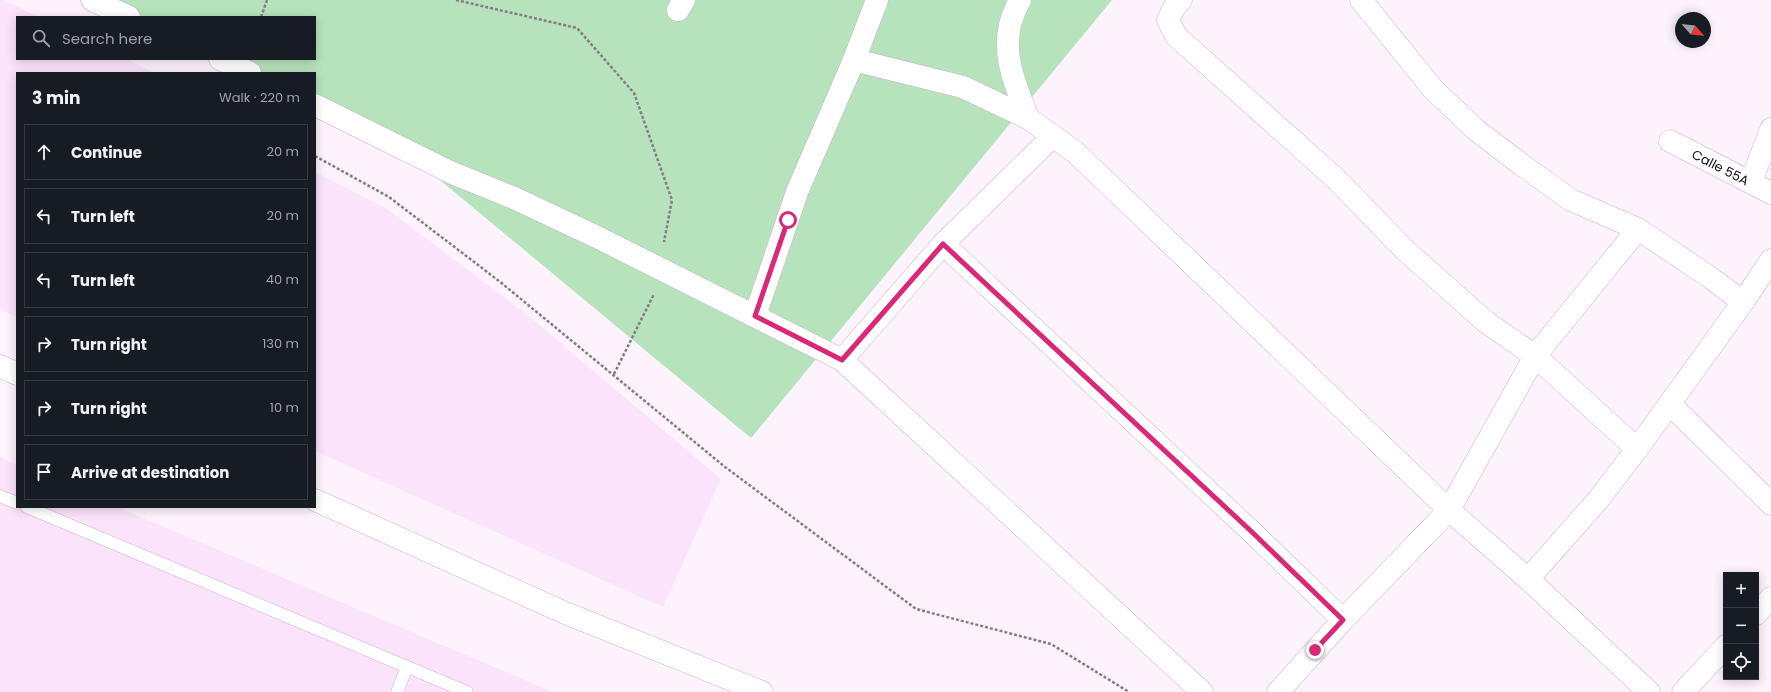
<!DOCTYPE html>
<html lang="en">
<head>
<meta charset="utf-8">
<style>
	:root { --surface:#171b24; --page:#242831; --text:#f1f3f6; --muted:#9ea1a6; --line:#363941 }
	body { margin:0; font-family:Poppins,sans-serif; background:var(--page); color:var(--text) }
	.controls { position:absolute; right:12px; bottom:12px; display:grid; overflow:hidden; border-radius:0px; box-shadow:0 2px 10px #0003 }
	.controls button { width:36px; height:36px; display:grid; place-items:center; padding:0; border:0; border-bottom:1px solid var(--line); background:var(--surface); color:var(--text); font:20px sans-serif }
	.compass { position:absolute; left:1675px; top:12px; width:36px; height:36px; border-radius:50%; background:var(--surface); box-shadow:0 2px 10px #0003; rotate:117deg }
	.stop { position:absolute; width:12px; height:12px; margin:-9px; border:3px solid #db2777; border-radius:50%; background:#fff }
	.stop.end { background:#db2777; border-color:#fff; box-shadow:0 1px 4px #0008 }
	.list { margin:0; padding:0; list-style:none }
	h2 { display:flex; justify-content:space-between; align-items:center; height:52px; margin:0; padding:0 16px; font-size:17px }
	h2 small { font-size:13px; font-weight:400; color:var(--muted) }
	.list li { display:grid; grid-template-columns:26px 1fr auto; gap:12px; align-items:center; box-sizing:border-box; height:56px; margin:0 8px 8px; padding:0 8px; border:1px solid var(--line); border-radius:0px }
	.list b { display:block; font-size:15px; white-space:nowrap }
	.list em { font-size:13px; font-style:normal; color:var(--muted) }
	.icon { flex:none; width:22px; height:22px; fill:none; stroke:currentColor; stroke-width:2; stroke-linecap:round; stroke-linejoin:round }
	.map { position:relative; flex:none; width:1771px; height:692px; overflow:hidden }
	.search { position:absolute; background:var(--surface); box-shadow:0 2px 10px #0003; left:16px; top:16px; width:300px; height:44px; display:flex; align-items:center; gap:10px; box-sizing:border-box; padding:0 14px; border-radius:0px; color:var(--muted); font-size:15px }
	.panel { position:absolute; background:var(--surface); box-shadow:0 2px 10px #0003; left:16px; top:72px; width:300px; height:436px; border-radius:0px }
	.map>svg:first-child { display:block }
	.built { fill:#fce3fc }
	.green { fill:#b6e3bc }
	.lines { fill:none; stroke-linecap:round; stroke-linejoin:round }
	.service-casing { stroke:#c9b1c9; stroke-width:13 }
	.minor-casing { stroke:#c9b1c9; stroke-width:23 }
	.path { stroke:#857c85; stroke-width:2.5; stroke-dasharray:3 2; stroke-linecap:butt }
	.service { stroke:#fff; stroke-width:12 }
	.minor { stroke:#fff; stroke-width:22 }
	.route { stroke:#db2777; stroke-width:5 }
	.labels { text-anchor:middle; stroke-width:4; stroke-linejoin:round; paint-order:stroke }
	.street-label { font-size:13px; fill:#130b13; stroke:#fff }
</style>
</head>
<body>
<div class="map">
<svg width="1771" height="692" viewBox="0 0 1771 692">
	<rect width="100%" height="100%" fill="#fdf3fd"/>
	<path class="built" d="M 0,0 L 3,0 L 39,17 L 17,17 L 17,59 L 126,59 L 155,73 L 17,73 L 17,317 L 0,309 Z
		M 315,172 L 387,209 L 525,313 L 721,479 L 663,607 L 315,451 Z
		M 0,457 L 17,465 L 17,507 L 117,507 L 553,692 L 0,692 Z"/>
	<path class="green" d="M 102,0 L 1112,0 L 751,438 L 417,161 L 315,109 L 315,73 L 244,73 L 217,59 L 315,59 L 315,17 L 135,17 Z"/>
	<g class="lines">
		<g class="service-casing">
			<path id="service" d="M 0,496 L 17,503
				M 27,507 L 467,692
				M 397,692 L 407,667"/>
		</g>
		<g class="minor-casing">
			<g id="minor">
				<path d="M 92,0 L 129,17"/>
				<path d="M 1020,0 C 996,42 1012,76 1028,118"/>
				<path d="M 1181,0 L 1174,8 L 1168,20 L 1176,36 L 1335,178 L 1405,250 L 1486,322 L 1535,356 L 1637,449"/>
				<path d="M 1361,0 L 1433,89 L 1476,130 L 1522,165 L 1571,200 L 1638,229 L 1711,278 L 1743,302 L 1637,449 L 1598,500 L 1528,579"/>
				<path d="M 678,10 L 684,0"/>
				<path d="M 220,59 L 250,73"/>
				<path d="M 854,60 L 963,87 L 1028,118 L 1075,152 L 1449,510 L 1528,579 L 1649,692"/>
				<path d="M 315,105 L 450,172 L 514,198 L 597,237 L 842,360"/>
				<path d="M 1053,136 L 943,244 L 842,360 L 1202,692"/>
				<path id="s1" d="M 1670,141 L 1771,193"/>
				<path d="M 1751,182 L 1771,129"/>
				<path d="M 943,244 L 1253,533 L 1343,620"/>
				<path d="M 1743,302 L 1771,260"/>
				<path d="M 755,316 L 797,192 L 854,60 L 877,0"/>
				<path d="M 0,366 L 17,374"/>
				<path d="M 1671,405 L 1771,504"/>
				<path d="M 315,500 L 563,612 L 762,692"/>
				<path d="M 1756,614 L 1771,598"/>
				<path d="M 1278,692 L 1343,620 L 1449,510 L 1535,356 L 1638,229"/>
				<path d="M 1683,692 L 1726,646"/>
			</g>
		</g>
		<path class="path" d="M 456,0 L 577,28 L 634,93 L 672,200 L 664,242
			M 261,17 L 267,0
			M 315,156 L 389,197 L 499,281 L 725,467 L 916,609 L 1051,644 L 1129,692
			M 614,374 L 654,294"/>
		<use href="#service" class="service"/>
		<use href="#minor" class="minor"/>
	</g>
	<g class="lines">
		<path class="route" d="M 788,220 L 755,316 L 842,360 L 943,244 L 1253,533 L 1343,620 L 1315,650"/>
	</g>
	<g class="labels">
		<g class="street-label">
			<text dy="5" stroke="none"><textPath href="#s1" startOffset="57">Calle 55A</textPath></text>
		</g>
	</g>
</svg>
<div class="controls">
<button>+</button>
<button>−</button>
<button><svg class="icon" aria-label="locate" viewBox="0 0 24 24"><circle cx="12" cy="12" r="6"/><path d="M12 2v4M12 18v4M2 12h4M18 12h4"/></svg></button>
</div>
<svg class="compass" viewBox="-18 -18 36 36"><path d="M0-13l5 13h-10z" fill="#e53935"/><path d="M0 13l5-13h-10z" fill="#9ea1a6"/></svg>
<div class="stop" style="left:788px;top:220px"></div>
<div class="stop end" style="left:1315px;top:650px"></div>
<div class="search"><svg class="icon" aria-label="search" viewBox="0 0 24 24"><circle cx="10" cy="10" r="6"/><path d="M15 15l6 6"/></svg>Search here</div>
<section class="panel">
<h2>3 min<small>Walk · 220 m</small></h2>
<ul class="list">
<li><svg class="icon" aria-label="ahead" viewBox="0 0 24 24"><path d="M12 20V5M6 11l6-6 6 6"/></svg><div><b>Continue</b></div><em>20 m</em></li>
<li><svg class="icon" aria-label="left" viewBox="0 0 24 24"><path d="M17 20v-9H6M10 6l-5 5 5 5"/></svg><div><b>Turn left</b></div><em>20 m</em></li>
<li><svg class="icon" aria-label="left" viewBox="0 0 24 24"><path d="M17 20v-9H6M10 6l-5 5 5 5"/></svg><div><b>Turn left</b></div><em>40 m</em></li>
<li><svg class="icon" aria-label="right" viewBox="0 0 24 24"><path d="M7 20v-9h11M14 6l5 5-5 5"/></svg><div><b>Turn right</b></div><em>130 m</em></li>
<li><svg class="icon" aria-label="right" viewBox="0 0 24 24"><path d="M7 20v-9h11M14 6l5 5-5 5"/></svg><div><b>Turn right</b></div><em>10 m</em></li>
<li><svg class="icon" aria-label="arrive" viewBox="0 0 24 24"><path d="M6 21V4h12l-3 4 3 4H6"/></svg><div><b>Arrive at destination</b></div></li>
</ul>
</section>
</div>
</body>
</html>
